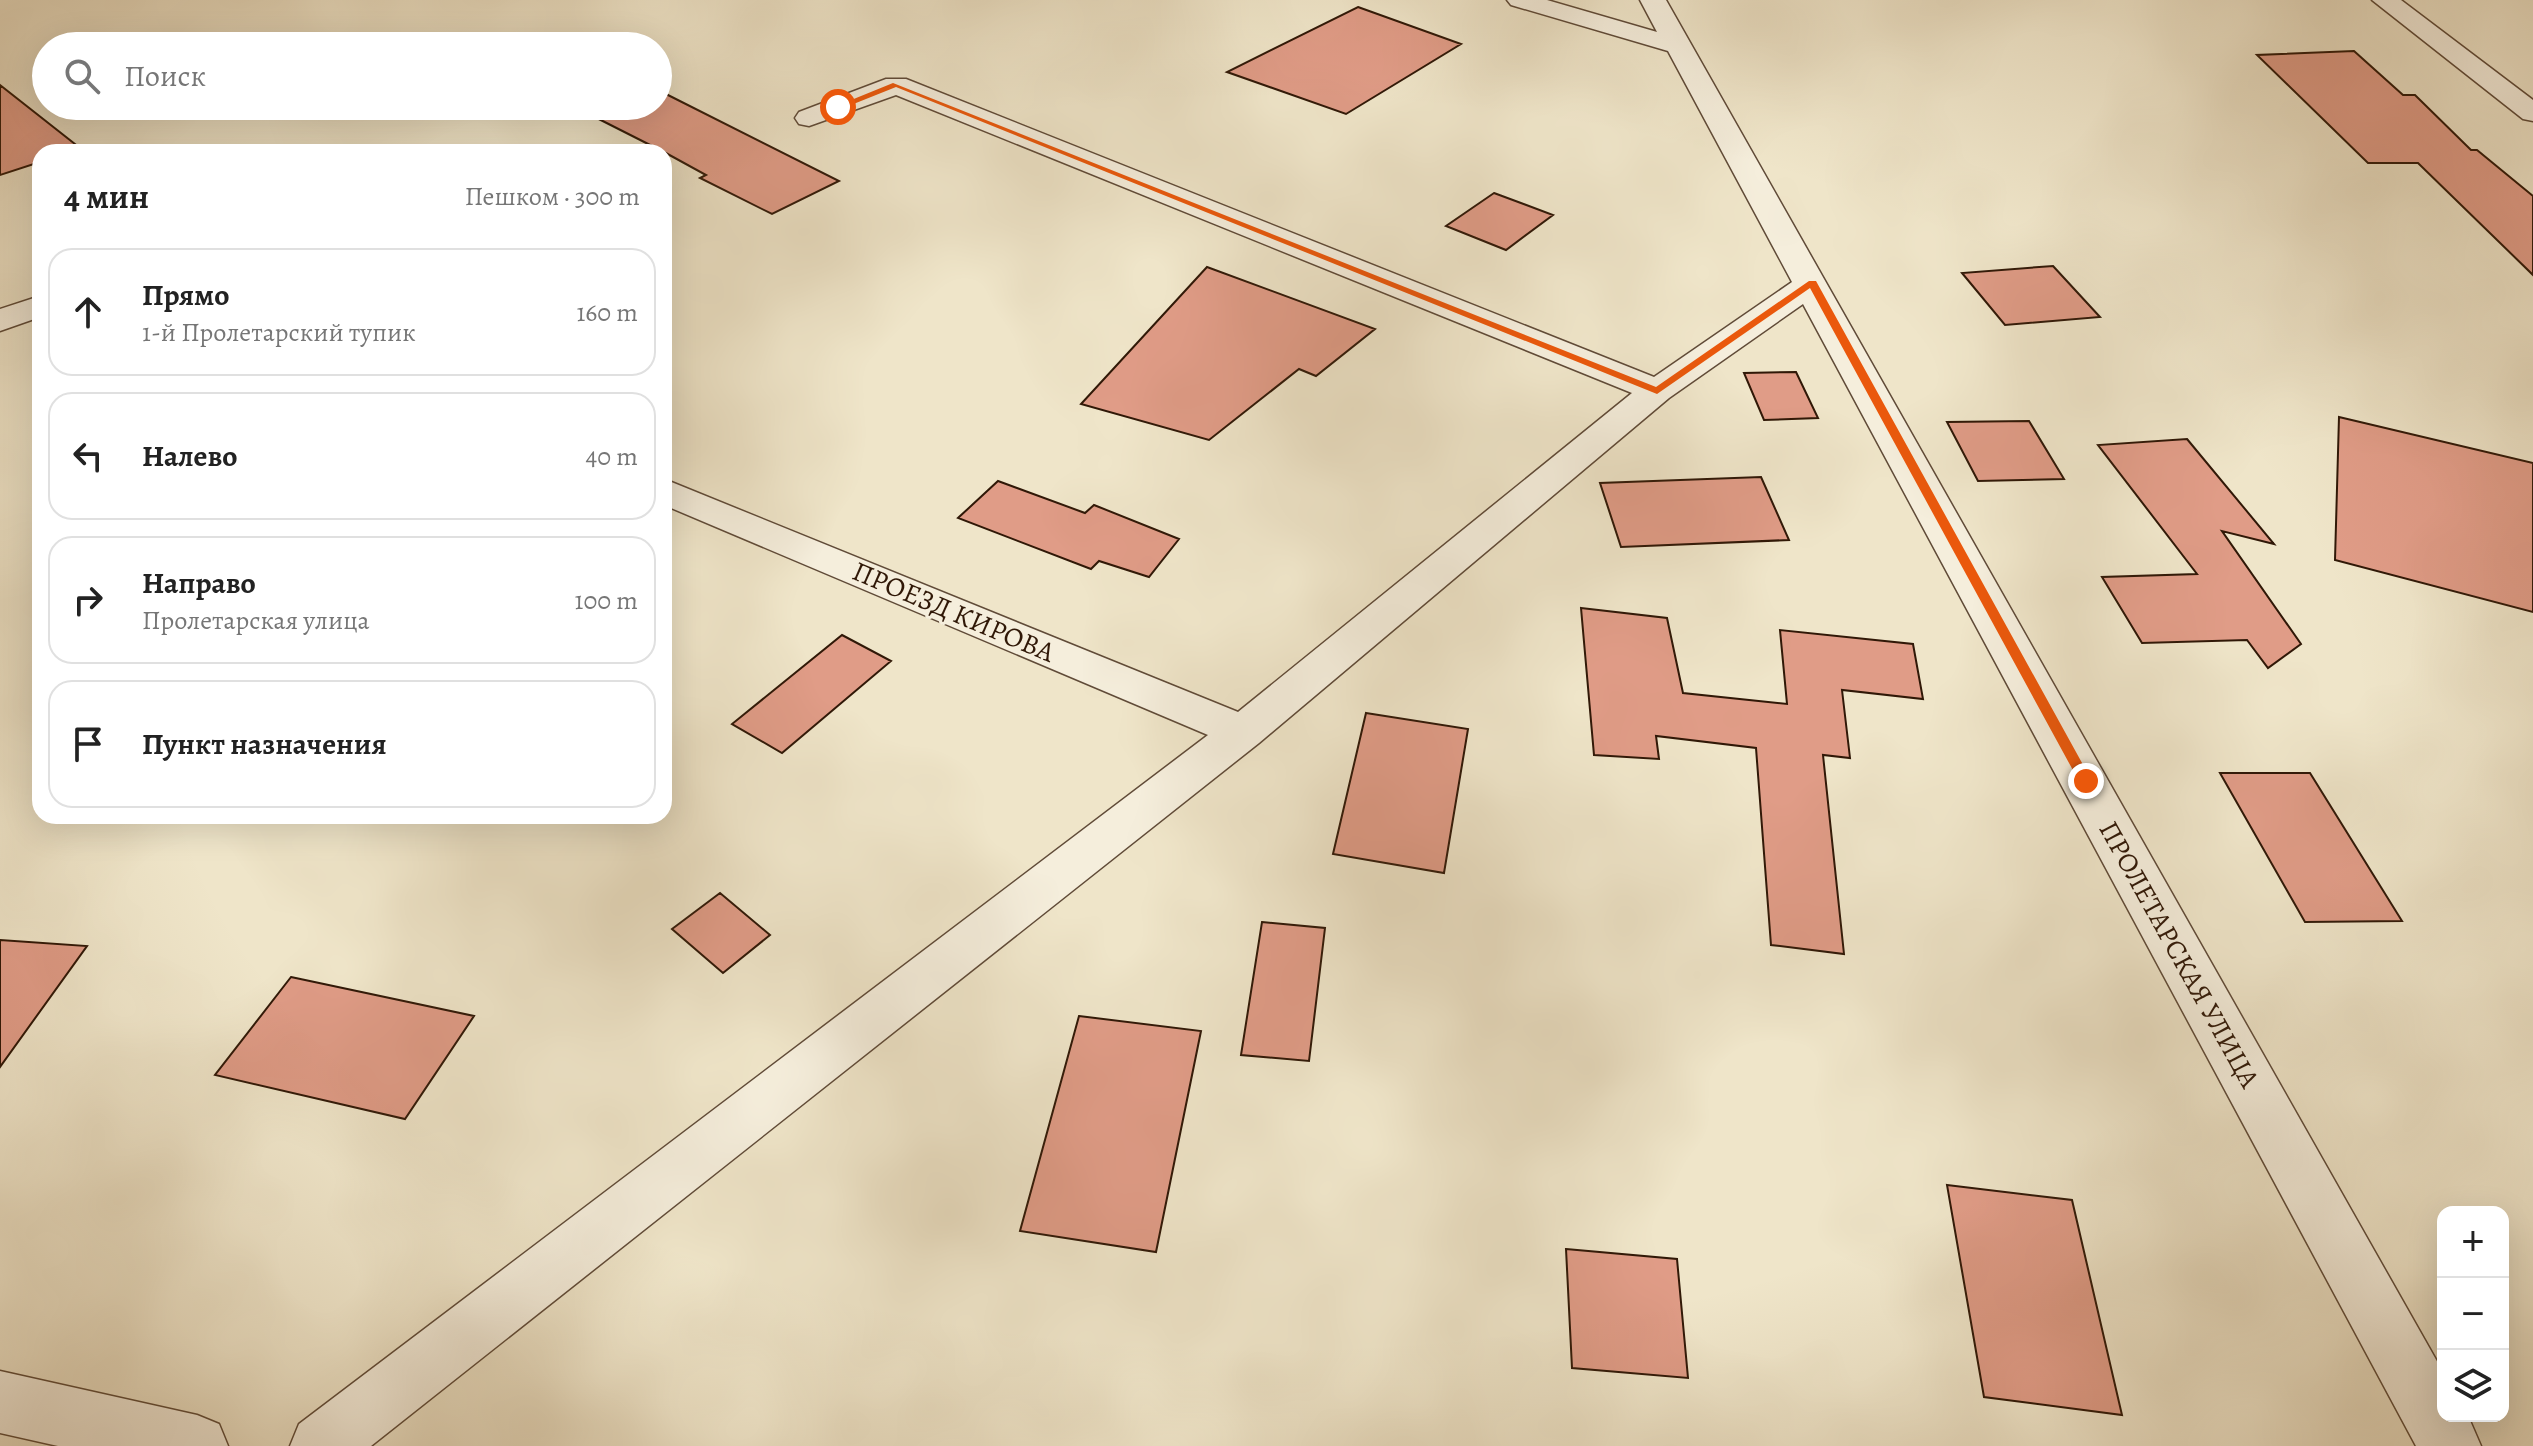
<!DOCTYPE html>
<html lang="ru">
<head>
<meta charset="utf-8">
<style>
	:root { --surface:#fff; --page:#f6f6f6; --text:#222; --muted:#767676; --line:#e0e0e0 }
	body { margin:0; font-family:Alegreya,serif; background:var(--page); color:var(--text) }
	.controls { position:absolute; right:24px; bottom:24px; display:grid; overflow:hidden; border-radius:16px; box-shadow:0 8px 32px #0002 }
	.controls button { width:72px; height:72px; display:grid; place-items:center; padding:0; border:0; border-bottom:2px solid var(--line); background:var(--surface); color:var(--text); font:40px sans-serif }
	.stop { position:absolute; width:24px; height:24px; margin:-18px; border:6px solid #ea580c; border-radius:50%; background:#fff }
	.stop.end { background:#ea580c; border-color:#fff; box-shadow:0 2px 8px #0008 }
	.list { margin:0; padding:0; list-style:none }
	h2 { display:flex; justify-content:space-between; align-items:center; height:104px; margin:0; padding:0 32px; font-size:34px }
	h2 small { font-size:26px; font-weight:400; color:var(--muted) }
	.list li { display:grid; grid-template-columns:52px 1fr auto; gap:24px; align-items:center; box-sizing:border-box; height:128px; margin:0 16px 16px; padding:0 16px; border:2px solid var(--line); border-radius:24px }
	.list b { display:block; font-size:30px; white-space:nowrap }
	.list p { margin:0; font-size:26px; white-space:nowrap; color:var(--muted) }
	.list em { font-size:26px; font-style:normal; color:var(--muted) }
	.icon { flex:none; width:44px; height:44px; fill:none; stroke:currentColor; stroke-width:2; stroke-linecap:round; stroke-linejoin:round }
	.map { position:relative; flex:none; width:2533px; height:1446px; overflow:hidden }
	.search { position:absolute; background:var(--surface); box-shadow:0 8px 32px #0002; left:32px; top:32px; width:640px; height:88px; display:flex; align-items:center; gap:20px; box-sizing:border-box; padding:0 28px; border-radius:44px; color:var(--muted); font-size:30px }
	.panel { position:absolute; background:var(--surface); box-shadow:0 8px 32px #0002; left:32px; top:144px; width:640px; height:680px; border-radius:24px }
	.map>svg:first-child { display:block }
	.building { fill:#e09c87; stroke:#301807; stroke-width:2 }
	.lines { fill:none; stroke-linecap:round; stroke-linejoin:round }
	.minor-casing { stroke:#604b38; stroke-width:3 }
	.minor { fill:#f5eedc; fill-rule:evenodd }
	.route { fill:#ea580c }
	.labels { text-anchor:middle; stroke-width:6; stroke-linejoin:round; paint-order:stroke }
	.street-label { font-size:28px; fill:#301807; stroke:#f5eedc }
</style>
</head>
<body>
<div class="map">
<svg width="2533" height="1446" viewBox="0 0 2533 1446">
	<rect width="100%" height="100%" fill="#efe5c9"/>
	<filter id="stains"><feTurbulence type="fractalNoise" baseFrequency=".0025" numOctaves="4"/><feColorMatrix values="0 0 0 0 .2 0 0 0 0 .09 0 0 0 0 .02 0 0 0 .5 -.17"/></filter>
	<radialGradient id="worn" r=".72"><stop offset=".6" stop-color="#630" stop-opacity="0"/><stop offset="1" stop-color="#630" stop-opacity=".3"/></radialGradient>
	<path class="building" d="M 1358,7 L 1461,44 L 1346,114 L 1227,72 Z
		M 2354,51 L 2403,95 L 2415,95 L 2471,150 L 2477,150 L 2533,196 L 2533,275 L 2418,163 L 2368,163 L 2257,55 Z
		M 0,85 L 80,148 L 40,152 L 40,162 L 0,175 Z
		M 658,90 L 839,181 L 772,214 L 700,178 L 706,175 L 664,152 L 573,106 L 658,106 Z
		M 1494,193 L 1553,215 L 1506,250 L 1446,226 Z
		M 2053,266 L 2100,317 L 2005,325 L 1962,273 Z
		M 1207,267 L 1375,329 L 1316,376 L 1299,369 L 1209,440 L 1081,404 Z
		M 1796,372 L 1818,418 L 1764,420 L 1744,373 Z
		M 2339,417 L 2533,463 L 2533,612 L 2335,560 Z
		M 2029,421 L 2064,479 L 1978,481 L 1947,422 Z
		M 2187,439 L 2274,544 L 2222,531 L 2301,644 L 2268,668 L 2247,640 L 2142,643 L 2102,577 L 2197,574 L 2098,445 Z
		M 1761,477 L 1789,540 L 1621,547 L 1600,483 Z
		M 998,481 L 1085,513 L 1094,505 L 1179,539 L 1149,577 L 1099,561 L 1091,569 L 958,518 Z
		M 1581,608 L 1667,618 L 1683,693 L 1787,704 L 1780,630 L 1913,644 L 1923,699 L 1842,690 L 1850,758 L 1823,755 L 1844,954 L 1771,945 L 1756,748 L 1656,736 L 1659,759 L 1594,755 Z
		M 842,635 L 891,661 L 782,753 L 732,724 Z
		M 1366,713 L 1468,729 L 1444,873 L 1333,854 Z
		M 2220,773 L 2310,773 L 2402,921 L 2305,922 Z
		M 720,893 L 770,935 L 723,973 L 672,929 Z
		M 1262,922 L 1325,928 L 1309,1061 L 1241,1055 Z
		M 0,940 L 87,946 L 0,1067 Z
		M 291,977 L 474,1016 L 405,1119 L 215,1075 Z
		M 1079,1016 L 1201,1031 L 1156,1252 L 1020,1231 Z
		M 1947,1185 L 2072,1200 L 2122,1415 L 1984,1397 Z
		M 1566,1249 L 1677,1259 L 1688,1378 L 1572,1368 Z"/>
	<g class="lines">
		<g class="minor-casing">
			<path id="minor" d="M 1507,0 L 1547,0 L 1657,32 L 1640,0 L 1666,0 L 2443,1372 L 2443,1416 L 2468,1416 L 2481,1446 L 2416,1446 L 1803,304 L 1669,398 L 1259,743 L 371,1446 L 290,1446 L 299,1424 L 1208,735 L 664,505 L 664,479 L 1238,712 L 1632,393 L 896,95 L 809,126 L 799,124 L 795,118 L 799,112 L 886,79 L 906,79 L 1654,377 L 1792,282 L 1668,51 L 1511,5 Z
				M 2372,0 L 2401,0 L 2533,100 L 2533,121 L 2523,119 Z
				M 40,296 L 40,317 L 0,331 L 0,309 Z
				M 0,1371 L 197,1415 L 219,1424 L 228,1446 L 58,1446 L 0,1433 Z"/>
		</g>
		<use href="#minor" class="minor"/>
	</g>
	<path class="route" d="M 893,83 L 1656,387 L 1809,281 L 1816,281 L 2092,781 L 2090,785 L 2081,785 L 1810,288 L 1657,394 L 896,87 L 841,109 L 834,107 Z"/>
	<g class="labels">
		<g class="street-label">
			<text transform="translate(954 611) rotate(23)" y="10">ПРОЕЗД КИРОВА</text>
			<text transform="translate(2180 954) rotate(61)" y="10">ПРОЛЕТАРСКАЯ УЛИЦА</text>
		</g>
	</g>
	<rect width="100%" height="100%" filter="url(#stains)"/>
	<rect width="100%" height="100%" fill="url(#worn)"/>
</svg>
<div class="controls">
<button>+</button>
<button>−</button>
<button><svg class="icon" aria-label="layers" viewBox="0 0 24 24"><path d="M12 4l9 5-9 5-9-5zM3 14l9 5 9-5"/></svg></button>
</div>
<div class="stop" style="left:838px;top:107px"></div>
<div class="stop end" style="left:2086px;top:781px"></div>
<div class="search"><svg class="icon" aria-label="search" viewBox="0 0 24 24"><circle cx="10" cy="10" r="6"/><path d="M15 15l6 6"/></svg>Поиск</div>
<section class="panel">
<h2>4 мин<small>Пешком · 300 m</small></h2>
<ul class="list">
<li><svg class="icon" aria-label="ahead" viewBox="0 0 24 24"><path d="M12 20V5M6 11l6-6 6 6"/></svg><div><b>Прямо</b><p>1-й Пролетарский тупик</p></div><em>160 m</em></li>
<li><svg class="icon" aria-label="left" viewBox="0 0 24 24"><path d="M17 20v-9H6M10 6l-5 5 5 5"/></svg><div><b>Налево</b></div><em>40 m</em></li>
<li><svg class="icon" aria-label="right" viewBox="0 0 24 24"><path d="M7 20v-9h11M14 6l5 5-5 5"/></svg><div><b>Направо</b><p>Пролетарская улица</p></div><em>100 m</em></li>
<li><svg class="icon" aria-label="arrive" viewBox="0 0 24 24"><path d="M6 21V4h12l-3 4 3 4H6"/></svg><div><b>Пункт назначения</b></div></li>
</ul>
</section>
</div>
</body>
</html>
